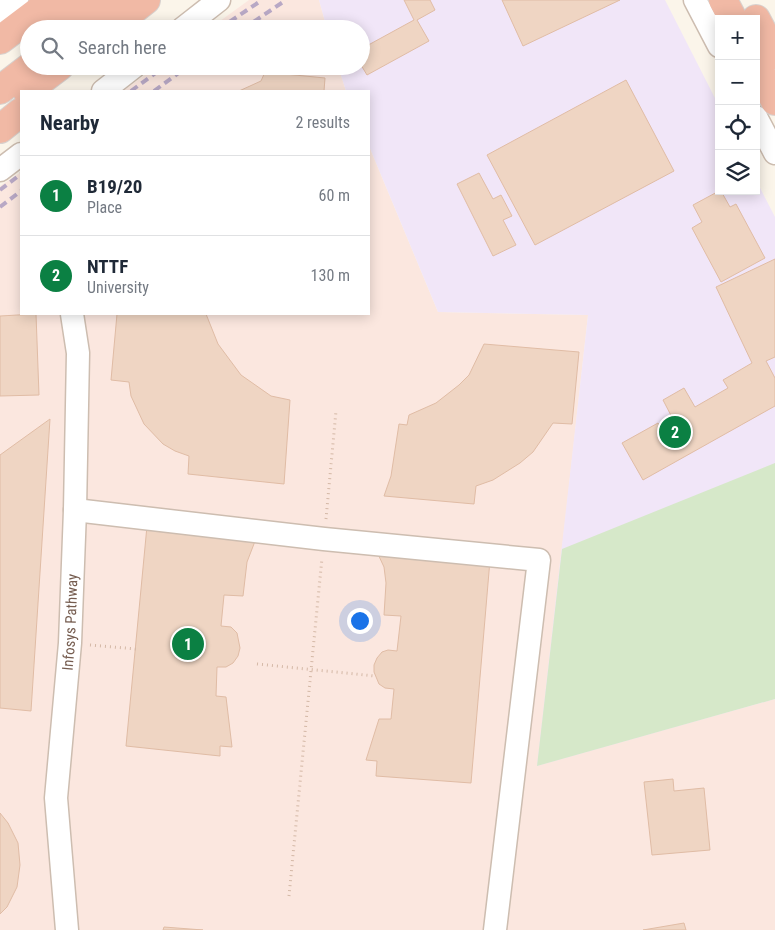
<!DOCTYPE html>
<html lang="en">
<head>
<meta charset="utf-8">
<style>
	:root { --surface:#fff; --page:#f2f2f3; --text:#1f2937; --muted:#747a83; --line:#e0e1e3; --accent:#0b8043 }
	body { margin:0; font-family:"Roboto Condensed",sans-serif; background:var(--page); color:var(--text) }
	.controls { position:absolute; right:15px; top:15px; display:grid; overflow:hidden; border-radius:0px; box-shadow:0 2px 12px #0003 }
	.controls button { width:45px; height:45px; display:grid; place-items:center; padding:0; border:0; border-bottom:1px solid var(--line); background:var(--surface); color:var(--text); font:25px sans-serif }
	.you { position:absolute; left:359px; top:620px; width:18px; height:18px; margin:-12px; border:4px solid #fff; border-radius:50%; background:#1a73e8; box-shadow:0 0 0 8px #1a73e833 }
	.badge { display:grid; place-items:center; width:32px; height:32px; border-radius:50%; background:var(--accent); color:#fff; font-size:16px; font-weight:700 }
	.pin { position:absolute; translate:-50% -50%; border:2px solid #fff; box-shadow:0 1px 5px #0006 }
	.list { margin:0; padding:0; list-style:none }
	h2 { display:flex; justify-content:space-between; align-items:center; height:65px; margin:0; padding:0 20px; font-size:21px }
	h2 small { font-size:16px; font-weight:400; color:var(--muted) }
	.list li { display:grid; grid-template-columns:32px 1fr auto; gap:15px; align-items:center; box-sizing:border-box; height:80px; padding:0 20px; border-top:1px solid var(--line) }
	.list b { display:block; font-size:19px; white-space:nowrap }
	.list p { margin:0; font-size:16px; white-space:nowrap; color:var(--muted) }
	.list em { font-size:16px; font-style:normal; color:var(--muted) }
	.icon { flex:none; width:28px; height:28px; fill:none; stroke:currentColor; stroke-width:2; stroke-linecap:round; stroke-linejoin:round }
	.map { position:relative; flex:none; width:775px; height:930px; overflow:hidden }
	.search { position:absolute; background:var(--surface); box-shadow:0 2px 12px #0003; left:20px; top:20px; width:350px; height:55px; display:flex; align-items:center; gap:12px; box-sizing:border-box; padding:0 18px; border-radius:28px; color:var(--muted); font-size:19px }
	.panel { position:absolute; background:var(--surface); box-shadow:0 2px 12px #0003; left:20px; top:90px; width:350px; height:225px; border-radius:0px }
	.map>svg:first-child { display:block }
	.commercial { fill:#fbe7df }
	.education { fill:#f1e6f8 }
	.pitch { fill:#d6e8c9 }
	.building { fill:#efd5c3; stroke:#e0bca5 }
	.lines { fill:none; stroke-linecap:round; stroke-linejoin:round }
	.minor-casing { stroke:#cdbdb0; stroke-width:25 }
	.highway-casing { stroke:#d8d1ce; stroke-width:30 }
	.path { stroke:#d4b8a6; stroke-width:3; stroke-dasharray:1 4; stroke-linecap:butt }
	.minor { stroke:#fff; stroke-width:22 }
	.highway { stroke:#f1b9a5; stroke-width:28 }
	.rail { stroke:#b8a8c5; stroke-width:4; stroke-dasharray:8 5; stroke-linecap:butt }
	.labels { text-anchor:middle; stroke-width:4.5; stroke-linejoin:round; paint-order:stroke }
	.street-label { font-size:15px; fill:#755c4f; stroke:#fef9f0 }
</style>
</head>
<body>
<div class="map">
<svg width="775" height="930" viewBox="0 0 775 930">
	<rect width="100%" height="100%" fill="#fbf5ea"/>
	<path class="commercial" d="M 249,0 L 319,0 L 327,29 L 209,29 Z
		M 157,66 L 338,66 L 346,91 L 123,91 Z
		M 369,146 L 438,312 L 588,315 L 538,765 L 775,699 L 775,930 L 0,930 L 0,186 L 21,172 L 21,314 L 369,314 Z"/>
	<path class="education" d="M 319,0 L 665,0 L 719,106 L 719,191 L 756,191 L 756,180 L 775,217 L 775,699 L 537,766 L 588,315 L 438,312 L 369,146 L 369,91 L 346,91 L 338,66 L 361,66 L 361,29 L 327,29 Z"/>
	<path class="pitch" d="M 775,463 L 775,699 L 537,766 L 562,549 Z"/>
	<path class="building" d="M 404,0 L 430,0 L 435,10 L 417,20 L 429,41 L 367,75 L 361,65 L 361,49 L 414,20 Z
		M 502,0 L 620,0 L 523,46 Z
		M 265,72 L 325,78 L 324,91 L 239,91 L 261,81 Z
		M 626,80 L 674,171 L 535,245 L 487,155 Z
		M 479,173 L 493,199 L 501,195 L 512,216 L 503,220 L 516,245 L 493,256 L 457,184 Z
		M 719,191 L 721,191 L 730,207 L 736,204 L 765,258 L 721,282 L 692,228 L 702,222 L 693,205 Z
		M 775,259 L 775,357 L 766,361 L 775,378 L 775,406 L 643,480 L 622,443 L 658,423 L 664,434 L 677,427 L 663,400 L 684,388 L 695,407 L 728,388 L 723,380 L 752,363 L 716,287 Z
		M 36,314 L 39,395 L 0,396 L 0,316 Z
		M 117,314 L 206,314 L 218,344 L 241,375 L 271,396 L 290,400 L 284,484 L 188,474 L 189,456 L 175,451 L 163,444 L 144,424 L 131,396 L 129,382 L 111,380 Z
		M 484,344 L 579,352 L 572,424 L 553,423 L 533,452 L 520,463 L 493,480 L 476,486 L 474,504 L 384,496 L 391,476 L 399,424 L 407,425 L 409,415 L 436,403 L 459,385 L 469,375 Z
		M 50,419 L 31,711 L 0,708 L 0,455 Z
		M 147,526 L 257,536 L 247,562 L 243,596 L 224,595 L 221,626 L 231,627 L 237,633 L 240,648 L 238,656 L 233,663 L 226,667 L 217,667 L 216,696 L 226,697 L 232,747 L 220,746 L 220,756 L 126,746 Z
		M 377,552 L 490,560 L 471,783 L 376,776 L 377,761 L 366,760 L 379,719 L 391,719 L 394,689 L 385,688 L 379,684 L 374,672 L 374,665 L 377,658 L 382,652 L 388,650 L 397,651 L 401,616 L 384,615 L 386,583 L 384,567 Z
		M 673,779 L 674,791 L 704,788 L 710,850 L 652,855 L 644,782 Z
		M 0,813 L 8,823 L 18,843 L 20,865 L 17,887 L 7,907 L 0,914 Z
		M 684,923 L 686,930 L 643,930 Z
		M 164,927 L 203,930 L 163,930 Z"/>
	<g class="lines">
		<g class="minor-casing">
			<g id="minor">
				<path d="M 695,0 L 719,46"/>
				<path d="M 0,13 L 17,0"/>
				<path d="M 182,29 L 219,0"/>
				<path d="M 103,91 L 135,66"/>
				<path d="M 756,117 L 775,153"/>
				<path d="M 0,170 L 21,154"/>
				<path d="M 75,510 L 324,539 L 539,560 L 495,930"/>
				<path id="s1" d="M 67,930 L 56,798 L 70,643 L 75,510 L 78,353 L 72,314"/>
			</g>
		</g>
		<g class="highway-casing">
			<path id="highway" d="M 723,0 L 733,19
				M 756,19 L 775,55
				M 42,29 L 79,0
				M 79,29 L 116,0
				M 109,29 L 146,0
				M 0,40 L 53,0
				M 756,64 L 775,101
				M 0,90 L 31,66
				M 27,91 L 60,66
				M 0,129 L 21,112"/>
		</g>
		<path class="path" d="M 326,519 L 336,411
			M 90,645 L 136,649
			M 257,664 L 375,676
			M 289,896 L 322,558"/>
		<use href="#minor" class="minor"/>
		<use href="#highway" class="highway"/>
		<path class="rail" d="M 219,29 L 262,0
			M 243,29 L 286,0
			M 131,91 L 165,66
			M 154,91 L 188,66
			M 0,190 L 21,174
			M 0,207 L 21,191"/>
	</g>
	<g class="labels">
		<g class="street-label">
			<text dy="5" stroke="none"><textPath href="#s1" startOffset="309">Infosys Pathway</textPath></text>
		</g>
	</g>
</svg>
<div class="controls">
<button>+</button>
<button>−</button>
<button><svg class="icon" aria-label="locate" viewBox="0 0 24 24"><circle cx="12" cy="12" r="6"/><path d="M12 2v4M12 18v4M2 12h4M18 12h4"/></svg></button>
<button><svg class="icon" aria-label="layers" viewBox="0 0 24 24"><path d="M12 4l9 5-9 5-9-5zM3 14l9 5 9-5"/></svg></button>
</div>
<div class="you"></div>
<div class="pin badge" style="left:188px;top:644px">1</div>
<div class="pin badge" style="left:675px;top:432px">2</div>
<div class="search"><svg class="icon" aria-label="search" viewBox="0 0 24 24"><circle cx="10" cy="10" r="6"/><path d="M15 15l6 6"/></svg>Search here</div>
<section class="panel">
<h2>Nearby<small>2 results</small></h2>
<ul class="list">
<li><span class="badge">1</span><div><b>B19/20</b><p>Place</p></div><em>60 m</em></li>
<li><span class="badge">2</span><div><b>NTTF</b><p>University</p></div><em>130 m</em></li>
</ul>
</section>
</div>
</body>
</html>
